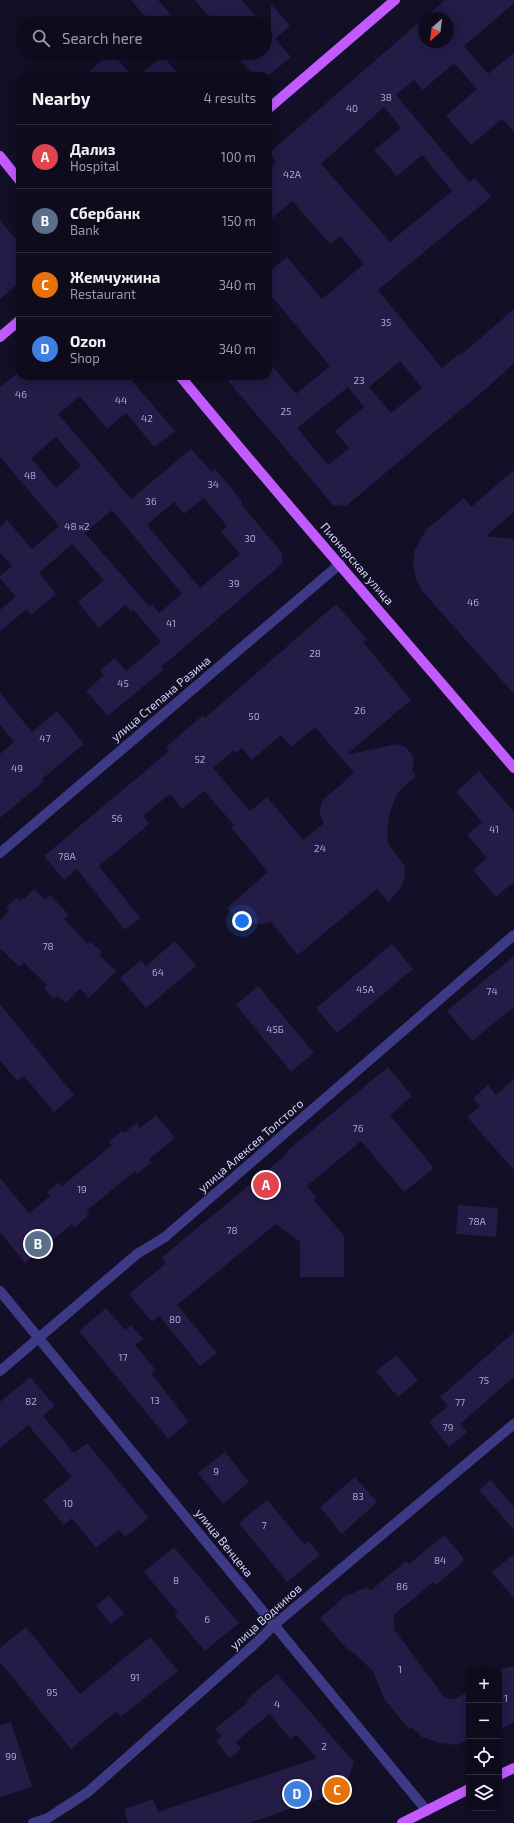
<!DOCTYPE html>
<html lang="en">
<head>
<meta charset="utf-8">
<style>
	:root { --surface:#0e0b1c; --page:#1c1929; --text:#f1f3f6; --muted:#9b9ba3; --line:#2e2b3b; --accent:#0b8043 }
	body { margin:0; font-family:"Exo 2",sans-serif; background:var(--page); color:var(--text) }
	.controls { position:absolute; right:12px; bottom:12px; display:grid; overflow:hidden; border-radius:8px; box-shadow:0 2px 10px #0003 }
	.controls button { width:36px; height:36px; display:grid; place-items:center; padding:0; border:0; border-bottom:1px solid var(--line); background:var(--surface); color:var(--text); font:20px sans-serif }
	.compass { position:absolute; left:418px; top:12px; width:36px; height:36px; border-radius:50%; background:var(--surface); box-shadow:0 2px 10px #0003; rotate:208deg }
	.you { position:absolute; left:242px; top:921px; width:14px; height:14px; margin:-10px; border:3px solid #fff; border-radius:50%; background:#1a73e8; box-shadow:0 0 0 6px #1a73e833 }
	.badge { display:grid; place-items:center; width:26px; height:26px; border-radius:50%; background:var(--accent); color:#fff; font-size:13px; font-weight:700 }
	.pin { position:absolute; translate:-50% -50%; border:2px solid #fff; box-shadow:0 1px 4px #0006 }
	.list { margin:0; padding:0; list-style:none }
	h2 { display:flex; justify-content:space-between; align-items:center; height:52px; margin:0; padding:0 16px; font-size:17px }
	h2 small { font-size:13px; font-weight:400; color:var(--muted) }
	.list li { display:grid; grid-template-columns:26px 1fr auto; gap:12px; align-items:center; box-sizing:border-box; height:64px; padding:0 16px; border-top:1px solid var(--line) }
	.list b { display:block; font-size:15px; white-space:nowrap }
	.list p { margin:0; font-size:13px; white-space:nowrap; color:var(--muted) }
	.list em { font-size:13px; font-style:normal; color:var(--muted) }
	.icon { flex:none; width:22px; height:22px; fill:none; stroke:currentColor; stroke-width:2; stroke-linecap:round; stroke-linejoin:round }
	.map { position:relative; flex:none; width:514px; height:1823px; overflow:hidden }
	.search { position:absolute; background:var(--surface); box-shadow:0 2px 10px #0003; left:16px; top:16px; width:256px; height:44px; display:flex; align-items:center; gap:10px; box-sizing:border-box; padding:0 14px; border-radius:22px; color:var(--muted); font-size:15px }
	.panel { position:absolute; background:var(--surface); box-shadow:0 2px 10px #0003; left:16px; top:72px; width:256px; height:308px; border-radius:12px }
	.map>svg:first-child { display:block }
	.building { fill:#241b47; fill-rule:evenodd }
	.lines { fill:none; stroke-linecap:round; stroke-linejoin:round }
	.minor { stroke:#3d3a85; stroke-width:10 }
	.major { stroke:#c25bff; stroke-width:10 }
	.labels { text-anchor:middle; stroke-width:3; stroke-linejoin:round; paint-order:stroke }
	.number-label { font-size:10px; fill:#aca6d1 }
	.street-label { font-size:12px; fill:#d9d4ff; stroke:#130f26 }
</style>
</head>
<body>
<div class="map">
<svg width="514" height="1823" viewBox="0 0 514 1823">
	<rect width="100%" height="100%" fill="#130f26"/>
	<path class="building" d="M 131,0 L 158,0 L 178,23 L 151,23 Z
		M 195,0 L 242,0 L 261,23 L 214,23 Z
		M 445,0 L 514,0 L 514,3 L 464,46 L 488,74 L 514,53 L 514,132 L 502,119 L 471,145 L 446,116 L 477,89 L 454,63 L 423,90 L 414,80 L 396,95 L 469,182 L 475,178 L 491,197 L 378,290 L 442,368 L 460,353 L 461,355 L 514,309 L 514,363 L 488,387 L 346,506 L 333,505 L 224,376 L 268,376 L 268,361 L 296,394 L 330,366 L 268,292 L 268,273 L 287,257 L 322,299 L 364,264 L 340,236 L 330,244 L 292,201 L 268,222 L 268,169 L 276,162 L 269,153 L 424,18 L 424,42 L 448,42 L 448,18 L 424,18 ZM 384,107 L 401,128 L 374,150 L 397,176 L 422,155 L 452,191 L 390,242 L 321,164 ZM 400,361 L 422,388 L 391,413 L 369,387 ZM 348,387 L 364,407 L 335,431 L 349,448 L 328,465 L 297,428 Z
		M 271,4 L 290,26 L 275,39 L 291,57 L 268,76 L 254,76 L 234,53 L 265,53 L 265,26 L 271,33 Z
		M 111,53 L 133,76 L 84,76 Z
		M 163,56 L 180,76 L 138,76 Z
		M 0,220 L 20,244 L 20,282 L 0,299 Z
		M 20,371 L 20,376 L 27,376 L 32,382 L 39,376 L 128,376 L 175,431 L 154,447 L 126,413 L 107,429 L 80,396 L 58,414 L 131,499 L 191,449 L 212,472 L 215,469 L 242,501 L 241,504 L 282,553 L 283,563 L 161,667 L 163,670 L 108,716 L 86,691 L 104,675 L 100,671 L 115,658 L 126,671 L 161,642 L 133,609 L 131,611 L 125,605 L 99,628 L 78,602 L 104,580 L 72,544 L 39,573 L 56,594 L 31,615 L 27,609 L 0,631 L 0,610 L 16,597 L 0,578 L 0,576 L 12,566 L 0,553 L 0,527 L 7,520 L 32,549 L 59,526 L 0,457 L 0,387 ZM 56,437 L 81,466 L 56,488 L 31,458 ZM 204,498 L 227,526 L 221,531 L 240,554 L 200,588 L 147,525 L 174,502 L 184,514 ZM 112,510 L 182,594 L 159,613 L 152,604 L 149,606 L 85,533 Z
		M 514,470 L 514,512 L 486,536 L 514,539 L 514,694 L 423,592 L 416,580 L 413,565 L 415,549 L 427,529 L 464,498 L 471,507 Z
		M 336,604 L 367,639 L 363,642 L 411,700 L 346,755 L 397,744 L 406,747 L 414,758 L 412,771 L 416,776 L 398,792 L 391,809 L 388,824 L 387,841 L 396,855 L 405,866 L 405,877 L 401,887 L 389,902 L 377,889 L 298,955 L 271,922 L 264,924 L 254,924 L 239,918 L 237,920 L 227,908 L 268,872 L 231,827 L 234,825 L 204,791 L 182,809 L 170,794 L 143,816 L 149,824 L 99,866 L 140,918 L 125,930 L 77,869 L 64,880 L 44,856 L 169,751 L 166,747 L 203,715 L 205,718 ZM 315,727 L 354,773 L 323,800 L 320,808 L 320,814 L 324,823 L 303,840 L 267,797 L 250,811 L 213,768 L 234,750 L 236,753 L 242,748 L 252,760 L 281,735 L 291,747 Z
		M 0,693 L 32,732 L 57,711 L 84,744 L 42,779 L 44,781 L 0,818 L 0,754 L 14,742 L 0,725 Z
		M 479,771 L 514,812 L 514,882 L 496,897 L 473,870 L 487,858 L 467,835 L 482,822 L 456,792 Z
		M 34,889 L 45,900 L 50,895 L 69,915 L 64,919 L 88,944 L 91,942 L 102,952 L 99,955 L 116,971 L 89,998 L 80,988 L 66,1003 L 58,996 L 54,999 L 44,989 L 47,985 L 24,963 L 19,967 L 0,948 L 0,920 L 9,911 L 6,907 L 16,898 L 19,901 L 22,898 L 24,899 Z
		M 175,941 L 196,966 L 146,1008 L 120,978 L 141,960 L 146,966 Z
		M 392,944 L 413,969 L 337,1033 L 316,1008 Z
		M 514,956 L 514,1007 L 472,1041 L 447,1011 Z
		M 258,986 L 314,1053 L 291,1072 L 236,1005 Z
		M 0,1004 L 74,1095 L 54,1112 L 24,1076 L 17,1081 L 0,1060 Z
		M 388,1067 L 412,1096 L 390,1115 L 434,1168 L 404,1192 L 361,1141 L 307,1186 L 317,1198 L 314,1200 L 344,1236 L 344,1277 L 300,1277 L 300,1242 L 276,1224 L 177,1305 L 217,1353 L 200,1366 L 159,1316 L 152,1322 L 129,1294 L 166,1263 L 161,1258 L 287,1154 L 286,1152 Z
		M 514,1079 L 514,1170 L 467,1117 L 480,1106 L 473,1098 L 488,1085 L 496,1095 Z
		M 156,1115 L 175,1138 L 149,1159 L 152,1162 L 137,1174 L 135,1171 L 86,1211 L 90,1214 L 75,1227 L 72,1224 L 25,1263 L 0,1232 L 0,1178 L 29,1213 L 50,1196 L 47,1192 L 59,1182 L 62,1186 L 112,1145 L 109,1141 L 122,1131 L 124,1133 L 137,1123 L 140,1128 Z
		M 458,1205 L 498,1208 L 496,1237 L 456,1234 Z
		M 106,1308 L 125,1330 L 131,1325 L 143,1339 L 135,1345 L 156,1370 L 151,1373 L 189,1422 L 168,1439 L 79,1331 Z
		M 514,1332 L 514,1377 L 460,1424 L 467,1432 L 449,1447 L 429,1422 L 448,1406 L 440,1397 Z
		M 396,1355 L 418,1380 L 398,1397 L 376,1371 Z
		M 30,1377 L 55,1406 L 43,1416 L 74,1453 L 87,1443 L 149,1518 L 125,1537 L 119,1530 L 96,1548 L 72,1518 L 64,1525 L 43,1500 L 72,1477 L 28,1425 L 0,1448 L 0,1402 Z
		M 225,1452 L 249,1482 L 223,1504 L 198,1473 Z
		M 355,1477 L 377,1502 L 342,1534 L 320,1507 Z
		M 491,1480 L 514,1507 L 514,1530 L 479,1490 Z
		M 267,1500 L 305,1545 L 309,1541 L 320,1555 L 287,1582 L 239,1523 Z
		M 444,1535 L 463,1557 L 463,1562 L 436,1585 L 433,1582 L 394,1615 L 394,1629 L 445,1698 L 455,1699 L 469,1691 L 469,1739 L 457,1745 L 440,1743 L 422,1737 L 412,1727 L 409,1729 L 384,1699 L 373,1671 L 355,1654 L 347,1649 L 320,1618 L 344,1597 L 367,1587 L 370,1591 L 406,1561 L 409,1564 Z
		M 174,1547 L 239,1623 L 205,1651 L 175,1616 L 178,1613 L 144,1572 Z
		M 514,1554 L 514,1599 L 492,1572 Z
		M 109,1595 L 124,1614 L 111,1624 L 96,1606 Z
		M 26,1627 L 80,1694 L 150,1637 L 178,1671 L 121,1717 L 116,1712 L 71,1749 L 0,1662 L 0,1648 Z
		M 514,1666 L 514,1722 L 499,1730 L 499,1669 Z
		M 277,1674 L 354,1762 L 344,1791 L 248,1823 L 128,1823 L 124,1809 L 153,1799 L 158,1812 L 317,1758 L 296,1734 L 291,1739 L 269,1714 L 236,1742 L 241,1749 L 230,1758 L 216,1741 L 222,1736 L 215,1729 L 248,1702 L 246,1700 Z
		M 11,1722 L 32,1787 L 0,1797 L 0,1725 Z"/>
	<g class="lines">
		<path class="minor" d="M 0,853 L 340,564
			M 0,1291 L 427,1811
			M 0,1371 L 137,1254 L 165,1237 L 514,935
			M 33,1823 L 48,1818 L 88,1792 L 258,1641 L 274,1625 L 514,1424"/>
		<path class="major" d="M 268,109 L 395,0
			M 0,156 L 20,181
			M 0,337 L 20,320
			M 180,376 C 289,509 403,637 514,768
			M 499,1775 L 514,1768
			M 402,1823 L 469,1789"/>
	</g>
	<g class="labels">
		<g class="number-label">
			<text x="386" y="101">38</text>
			<text x="352" y="112">40</text>
			<text x="292" y="178">42А</text>
			<text x="386" y="326">35</text>
			<text x="359" y="384">23</text>
			<text x="21" y="398">46</text>
			<text x="121" y="404">44</text>
			<text x="286" y="415">25</text>
			<text x="147" y="422">42</text>
			<text x="30" y="479">48</text>
			<text x="213" y="488">34</text>
			<text x="151" y="505">36</text>
			<text x="77" y="530">48 к2</text>
			<text x="250" y="542">30</text>
			<text x="234" y="587">39</text>
			<text x="473" y="606">46</text>
			<text x="171" y="627">41</text>
			<text x="315" y="657">28</text>
			<text x="123" y="687">45</text>
			<text x="360" y="714">26</text>
			<text x="254" y="720">50</text>
			<text x="45" y="742">47</text>
			<text x="200" y="763">52</text>
			<text x="17" y="772">49</text>
			<text x="117" y="822">56</text>
			<text x="494" y="833">41</text>
			<text x="320" y="852">24</text>
			<text x="67" y="860">78А</text>
			<text x="48" y="950">78</text>
			<text x="158" y="976">64</text>
			<text x="365" y="993">45А</text>
			<text x="492" y="995">74</text>
			<text x="275" y="1033">45Б</text>
			<text x="358" y="1132">76</text>
			<text x="82" y="1193">19</text>
			<text x="477" y="1225">78А</text>
			<text x="232" y="1234">78</text>
			<text x="175" y="1323">80</text>
			<text x="123" y="1361">17</text>
			<text x="484" y="1384">75</text>
			<text x="155" y="1404">13</text>
			<text x="31" y="1405">82</text>
			<text x="460" y="1406">77</text>
			<text x="448" y="1431">79</text>
			<text x="216" y="1475">9</text>
			<text x="358" y="1500">83</text>
			<text x="68" y="1507">10</text>
			<text x="264" y="1529">7</text>
			<text x="440" y="1564">84</text>
			<text x="176" y="1584">8</text>
			<text x="402" y="1590">86</text>
			<text x="207" y="1623">6</text>
			<text x="400" y="1673">1</text>
			<text x="135" y="1681">91</text>
			<text x="52" y="1696">95</text>
			<text x="506" y="1702">1</text>
			<text x="277" y="1708">4</text>
			<text x="324" y="1750">2</text>
			<text x="11" y="1760">99</text>
		</g>
		<g class="street-label">
			<text transform="translate(357 564) rotate(49)" y="4">Пионерская улица</text>
			<text transform="translate(161 699) rotate(-40)" y="4">улица Степана Разина</text>
			<text transform="translate(251 1146) rotate(-41)" y="4">улица Алексея Толстого</text>
			<text transform="translate(224 1543) rotate(51)" y="4">улица Венцека</text>
			<text transform="translate(266 1617) rotate(-42)" y="4">улица Водников</text>
		</g>
	</g>
</svg>
<div class="controls">
<button>+</button>
<button>−</button>
<button><svg class="icon" aria-label="locate" viewBox="0 0 24 24"><circle cx="12" cy="12" r="6"/><path d="M12 2v4M12 18v4M2 12h4M18 12h4"/></svg></button>
<button><svg class="icon" aria-label="layers" viewBox="0 0 24 24"><path d="M12 4l9 5-9 5-9-5zM3 14l9 5 9-5"/></svg></button>
</div>
<svg class="compass" viewBox="-18 -18 36 36"><path d="M0-13l5 13h-10z" fill="#e53935"/><path d="M0 13l5-13h-10z" fill="#9b9ba3"/></svg>
<div class="you"></div>
<div class="pin badge" style="left:266px;top:1185px;background:#e0444e">A</div>
<div class="pin badge" style="left:38px;top:1244px;background:#5c6f8a">B</div>
<div class="pin badge" style="left:337px;top:1790px;background:#e8710a">C</div>
<div class="pin badge" style="left:297px;top:1794px;background:#3f7fe0">D</div>
<div class="search"><svg class="icon" aria-label="search" viewBox="0 0 24 24"><circle cx="10" cy="10" r="6"/><path d="M15 15l6 6"/></svg>Search here</div>
<section class="panel">
<h2>Nearby<small>4 results</small></h2>
<ul class="list">
<li><span class="badge" style="background:#e0444e">A</span><div><b>Дализ</b><p>Hospital</p></div><em>100 m</em></li>
<li><span class="badge" style="background:#5c6f8a">B</span><div><b>Сбербанк</b><p>Bank</p></div><em>150 m</em></li>
<li><span class="badge" style="background:#e8710a">C</span><div><b>Жемчужина</b><p>Restaurant</p></div><em>340 m</em></li>
<li><span class="badge" style="background:#3f7fe0">D</span><div><b>Ozon</b><p>Shop</p></div><em>340 m</em></li>
</ul>
</section>
</div>
</body>
</html>
